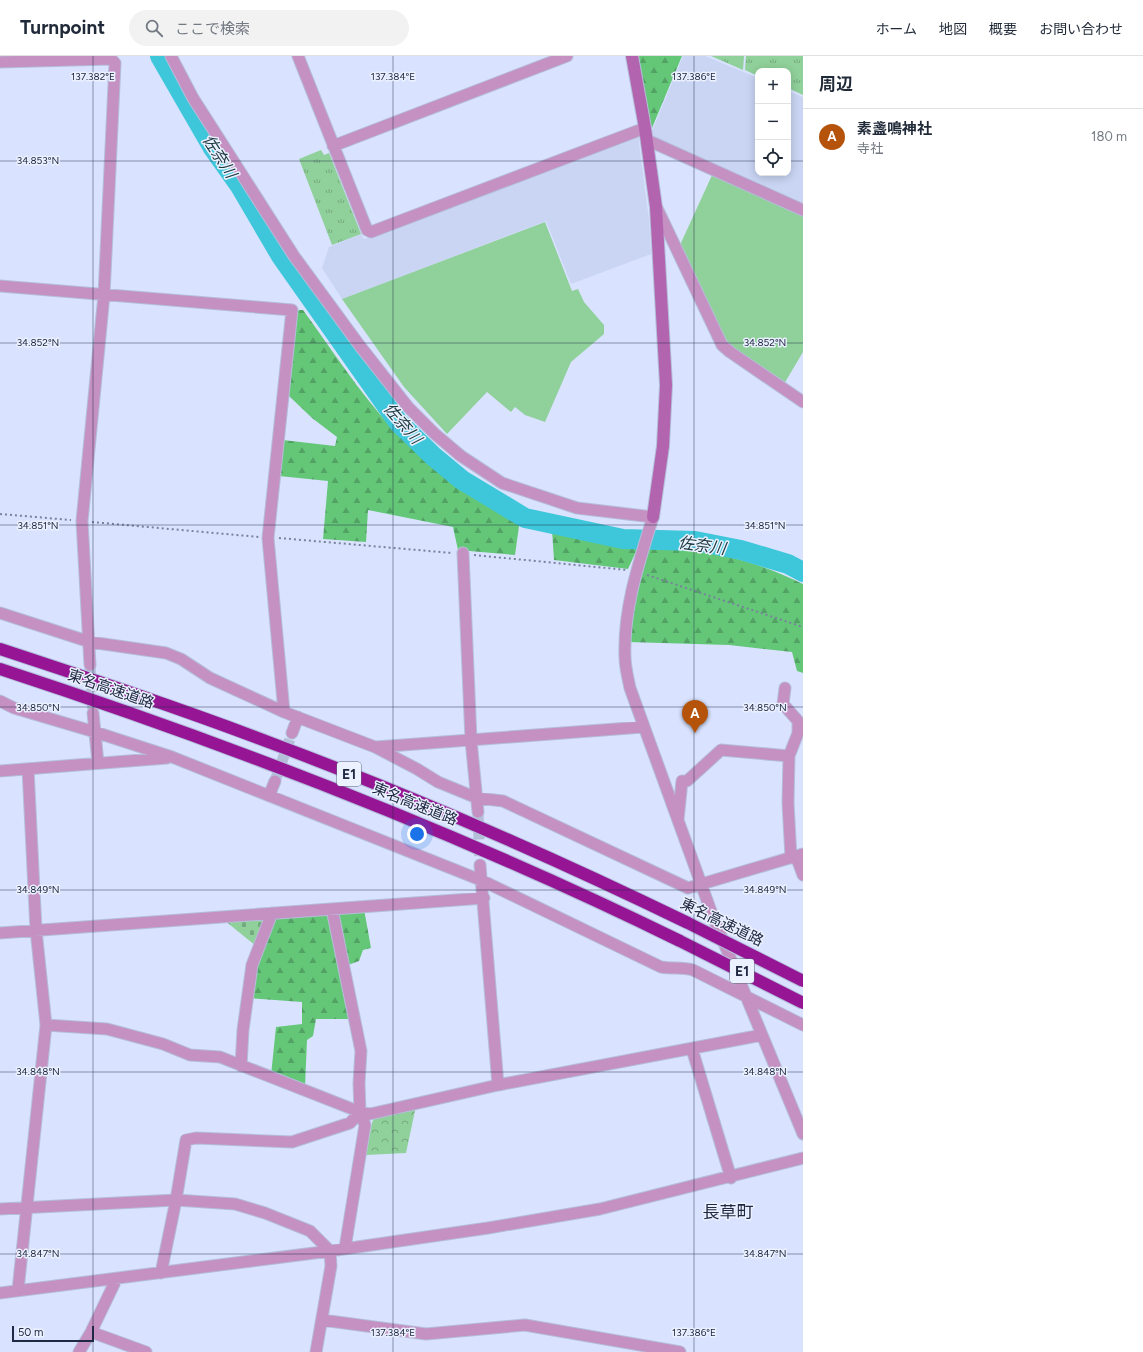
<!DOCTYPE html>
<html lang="ja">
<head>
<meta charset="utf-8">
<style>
	:root { --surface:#fff; --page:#f2f2f3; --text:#1f2937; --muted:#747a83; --line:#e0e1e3; --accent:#b45309 }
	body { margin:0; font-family:Figtree,"Noto Sans JP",sans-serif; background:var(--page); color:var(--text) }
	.controls { position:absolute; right:12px; top:12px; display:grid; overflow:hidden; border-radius:8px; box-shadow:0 2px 10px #0003 }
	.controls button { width:36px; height:36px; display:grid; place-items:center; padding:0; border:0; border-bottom:1px solid var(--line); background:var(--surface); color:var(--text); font:20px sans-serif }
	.scale { position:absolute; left:12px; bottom:10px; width:82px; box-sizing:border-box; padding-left:4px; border:2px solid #202942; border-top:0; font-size:11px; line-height:14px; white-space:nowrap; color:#202942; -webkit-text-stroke:3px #ebf1ff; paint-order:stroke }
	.you { position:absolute; left:417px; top:778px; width:14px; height:14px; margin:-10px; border:3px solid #fff; border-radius:50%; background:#1a73e8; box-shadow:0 0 0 6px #1a73e833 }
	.badge { display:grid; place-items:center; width:26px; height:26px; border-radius:50%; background:var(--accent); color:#fff; font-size:13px; font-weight:700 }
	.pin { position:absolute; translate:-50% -33px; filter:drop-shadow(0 1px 2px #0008) }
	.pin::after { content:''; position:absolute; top:21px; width:14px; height:12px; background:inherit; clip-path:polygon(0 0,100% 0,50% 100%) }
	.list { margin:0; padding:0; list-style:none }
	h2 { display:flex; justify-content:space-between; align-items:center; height:52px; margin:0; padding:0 16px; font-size:17px }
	h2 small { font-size:13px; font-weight:400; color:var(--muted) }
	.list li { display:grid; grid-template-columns:26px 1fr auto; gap:12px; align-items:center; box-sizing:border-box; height:56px; padding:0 16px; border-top:1px solid var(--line) }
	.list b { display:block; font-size:15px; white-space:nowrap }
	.list p { margin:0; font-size:13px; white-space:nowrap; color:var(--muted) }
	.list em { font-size:13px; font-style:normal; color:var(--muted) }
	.icon { flex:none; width:22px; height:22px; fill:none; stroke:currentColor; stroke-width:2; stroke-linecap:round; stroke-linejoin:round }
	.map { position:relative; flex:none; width:803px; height:1296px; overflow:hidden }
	header { display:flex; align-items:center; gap:24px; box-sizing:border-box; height:56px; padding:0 20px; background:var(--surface); border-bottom:1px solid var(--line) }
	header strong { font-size:19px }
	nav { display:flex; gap:22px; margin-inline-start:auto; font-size:14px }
	.search { width:280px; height:36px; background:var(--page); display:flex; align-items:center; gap:10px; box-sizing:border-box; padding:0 14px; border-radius:22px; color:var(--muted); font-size:15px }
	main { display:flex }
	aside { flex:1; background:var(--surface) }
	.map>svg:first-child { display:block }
	.built { fill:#c9d5f3 }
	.grass { fill:url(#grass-tufts) }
	.forest { fill:url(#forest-firs) }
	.cemetery { fill:url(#cemetery-stones) }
	.park { fill:url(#park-crowns) }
	.pitch { fill:#90d09a }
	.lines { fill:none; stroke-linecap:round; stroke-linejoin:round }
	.river { stroke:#3ec7da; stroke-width:20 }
	.street-tunnel { stroke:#b4bed9; stroke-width:11; stroke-dasharray:11 5.5; stroke-linecap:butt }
	.street-casing { stroke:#b4bed9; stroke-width:13 }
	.secondary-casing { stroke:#b4bed9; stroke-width:14 }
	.highway-casing { stroke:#b4bed9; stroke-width:14 }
	.path { stroke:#79829d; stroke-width:2; stroke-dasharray:2 3; stroke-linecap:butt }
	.street { stroke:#c590c2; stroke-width:11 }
	.secondary { stroke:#b264af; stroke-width:12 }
	.highway { stroke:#951595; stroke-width:12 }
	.highway-bridge-casing { stroke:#b4bed9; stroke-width:14; stroke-linecap:butt }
	.highway-bridge { stroke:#951595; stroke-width:12 }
	.ticks { fill:none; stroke:#202942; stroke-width:1; stroke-opacity:0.45 }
	.labels { text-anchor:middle; stroke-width:3; stroke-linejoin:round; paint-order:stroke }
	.shield { fill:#ebf1ff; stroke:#5d657b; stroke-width:1 }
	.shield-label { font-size:14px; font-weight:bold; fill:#202942 }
	.street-label { font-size:15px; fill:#202942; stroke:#ebf1ff }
	.water-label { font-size:16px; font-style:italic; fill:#203c41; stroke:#ebf1ff }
	.quarter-label { font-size:17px; fill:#202942; stroke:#ebf1ff }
	.ticks-label { font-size:10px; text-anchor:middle; fill:#202942; stroke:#ebf1ff; stroke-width:3; stroke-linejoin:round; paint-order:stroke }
</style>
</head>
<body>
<header>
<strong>Turnpoint</strong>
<div class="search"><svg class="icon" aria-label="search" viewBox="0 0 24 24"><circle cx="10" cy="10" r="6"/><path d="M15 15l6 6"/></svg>ここで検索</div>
<nav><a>ホーム</a><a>地図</a><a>概要</a><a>お問い合わせ</a></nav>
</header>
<main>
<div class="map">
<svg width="803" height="1296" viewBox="0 0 803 1296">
	<defs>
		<pattern id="grass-tufts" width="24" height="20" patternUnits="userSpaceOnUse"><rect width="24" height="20" fill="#90d09a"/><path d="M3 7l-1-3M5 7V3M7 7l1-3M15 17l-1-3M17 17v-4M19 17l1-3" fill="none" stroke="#75a97f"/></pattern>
		<pattern id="forest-firs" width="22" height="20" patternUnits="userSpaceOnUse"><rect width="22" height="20" fill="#64c778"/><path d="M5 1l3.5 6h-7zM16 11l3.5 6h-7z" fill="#52a264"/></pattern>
		<pattern id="cemetery-stones" width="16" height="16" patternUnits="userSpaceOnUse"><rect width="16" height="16" fill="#90d09a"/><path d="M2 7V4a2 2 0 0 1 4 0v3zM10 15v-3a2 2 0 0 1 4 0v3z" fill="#75a97f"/></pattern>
		<pattern id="park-crowns" width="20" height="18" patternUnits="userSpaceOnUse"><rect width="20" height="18" fill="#90d09a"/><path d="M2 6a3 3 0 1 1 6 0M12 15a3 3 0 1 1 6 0" fill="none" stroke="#75a97f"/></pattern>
	</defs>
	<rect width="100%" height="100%" fill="#d9e3ff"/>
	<path class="built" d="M 683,0 L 705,0 L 758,22 L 758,117 L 788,117 L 788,35 L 803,41 L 803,149 L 653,81 L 652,75 Z
		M 638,79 L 649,164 L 651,198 L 571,228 L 546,165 L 342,243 L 322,212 L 329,191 L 361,178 L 364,183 Z"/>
	<path class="grass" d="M 711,0 L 744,0 L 743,14 Z
		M 746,0 L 803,0 L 803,39 L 788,32 L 788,15 L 758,15 L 758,20 L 745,14 Z
		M 321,94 L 324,99 L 329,97 L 361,178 L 332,189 L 299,103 Z"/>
	<path class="forest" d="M 636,0 L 682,0 L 652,72 Z
		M 295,254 L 303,254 C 332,294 359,336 392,372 C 428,412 475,438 520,463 L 515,499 L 458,494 L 453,471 L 368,454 L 366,486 L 323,483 L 328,425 L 279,420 L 283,384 L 335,390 L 337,381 L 312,362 L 288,339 Z
		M 552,474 L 639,489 L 628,513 L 554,504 Z
		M 650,490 C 704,492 755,504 803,528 L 803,617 L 797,615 L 792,596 L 729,589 L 628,586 L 638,516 Z
		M 364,853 L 371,892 L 363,894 L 359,905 L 348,909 L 336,855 Z
		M 329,856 L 352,963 L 316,963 L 313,980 L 307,984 L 305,1031 L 271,1019 L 276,971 L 302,968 L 302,946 L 249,942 L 254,910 L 273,860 Z"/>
	<path class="cemetery" d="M 269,861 L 256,890 L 224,864 Z"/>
	<path class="park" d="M 416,1050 L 406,1097 L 366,1099 L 372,1067 L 374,1062 Z"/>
	<path class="pitch" d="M 713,117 L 803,158 L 803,296 L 784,328 L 727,288 L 680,189 Z
		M 545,166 L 572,235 L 578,233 L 584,246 L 604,269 L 604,278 L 571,306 L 545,366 L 525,359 L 515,351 L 511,356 L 487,336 L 447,378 L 404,331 L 342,243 Z"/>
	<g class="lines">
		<path class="river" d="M 160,0 L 213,92 L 240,130 L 281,200 L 398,366 L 433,400 L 462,424 L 525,462 L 623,483 L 695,485 L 741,494 L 788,508 L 803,516"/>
		<path class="street-tunnel" d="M 90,609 L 93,657
			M 275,725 L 292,677
			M 478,756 L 480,809"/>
		<g class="street-casing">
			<path id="street" d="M 171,0 L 193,42 L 294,200 L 360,290 L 408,351 L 435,378 L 461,400 L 502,427 L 577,452 L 653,461 C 639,506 623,553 625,601 C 625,611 628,622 630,632 L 712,858 L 803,1078
				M 298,0 L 367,174 L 371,176 L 645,72
				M 0,6 L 111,3 L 115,7 L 104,239 L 82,465 L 90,609
				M 647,84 L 803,154
				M 333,90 L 567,0
				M 657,152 L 722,289 L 730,296 L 803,346
				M 0,230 L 292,254 L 268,482 L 284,656
				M 463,497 L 471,684 L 478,756
				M 0,557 L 90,586 L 166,597 L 181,603 L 210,622 L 284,656 L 375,691 L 417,713 L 438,726 L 477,742 L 503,745 L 688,832 L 803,798
				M 785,632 L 783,648 L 798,665 L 798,677 L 789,700 L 788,747 L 791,802
				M 0,645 L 14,652 L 95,676 L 172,701 L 483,825 L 661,911 C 672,913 682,911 693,914 L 803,969
				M 93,657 L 98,707
				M 292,677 L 298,661
				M 376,691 L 643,671
				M 0,715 L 167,702
				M 269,740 L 275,725
				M 678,764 L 682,725 L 687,725 L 721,694 L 789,700
				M 796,800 L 803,819
				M 480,809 L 498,1029
				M 332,853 L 361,995 L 359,1027 L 360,1056 L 365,1069 L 345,1192
				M 0,877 L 484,842
				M 46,969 L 107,973 L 163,988 L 190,999 L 220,1001 L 360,1056 L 370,1058 L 498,1029 L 762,979
				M 692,993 L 731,1122
				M 241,1010 L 243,974 L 252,909 L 272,857
				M 0,1153 L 176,1144 L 235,1148 L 265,1157 L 310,1175 L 330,1195 L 331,1210 L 316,1296
				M 161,1217 L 176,1144 L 186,1084 L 196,1082 L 292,1086 L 350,1067 L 360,1056
				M 18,1234 L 46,969 L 36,874 L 28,713
				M 0,1237 L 330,1195 L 488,1172 L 600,1153 L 803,1102
				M 322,1264 L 426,1278 L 525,1269 L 680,1296
				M 91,1276 L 146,1296
				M 79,1296 L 91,1276 L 116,1224"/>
		</g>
		<g class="secondary-casing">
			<path id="secondary" d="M 632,0 L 645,72 L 656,151 L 666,329 L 663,390 L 653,461"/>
		</g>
		<g class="highway-casing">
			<path id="highway" d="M 0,593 C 91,623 182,653 271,687 C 413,740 552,801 688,867
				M 0,613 C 232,689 460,777 680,885"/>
		</g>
		<path class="path" d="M 0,458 L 71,464
			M 92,466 L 259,481
			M 279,482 L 452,497
			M 474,499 L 627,514
			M 647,519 L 803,571"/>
		<use href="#street" class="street"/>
		<use href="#secondary" class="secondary"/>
		<use href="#highway" class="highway"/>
		<g class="highway-bridge-casing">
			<path id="highway-bridge" d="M 688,867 L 803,925
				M 680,885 L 803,947"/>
		</g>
		<use href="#highway-bridge" class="highway-bridge"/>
	</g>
	<path class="ticks" d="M 93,0 L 93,1296M 393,0 L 393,1296M 694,0 L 694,1296M 0,105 L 758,105M 788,105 L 803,105M 0,287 L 803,287M 0,469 L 803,469M 0,651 L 803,651M 0,834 L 803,834M 0,1016 L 803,1016M 0,1198 L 803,1198"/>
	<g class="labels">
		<g class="shield">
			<rect x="337" y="706" width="24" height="24" rx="3"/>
			<rect x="730" y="903" width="24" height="24" rx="3"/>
		</g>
		<g class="shield-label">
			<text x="349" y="723">E1</text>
			<text x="742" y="920">E1</text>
		</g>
		<g class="street-label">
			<text transform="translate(111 633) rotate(19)" y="5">東名高速道路</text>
			<text transform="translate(415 748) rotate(22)" y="5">東名高速道路</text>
			<text transform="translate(722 866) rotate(26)" y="5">東名高速道路</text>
		</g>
		<g class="water-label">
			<text transform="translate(220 100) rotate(57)" y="6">佐奈川</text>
			<text transform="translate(403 367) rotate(49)" y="6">佐奈川</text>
			<text transform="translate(702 489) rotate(8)" y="6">佐奈川</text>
		</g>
		<g class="quarter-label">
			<text x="728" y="1162">長草町</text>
		</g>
	</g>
	<g class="ticks-label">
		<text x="93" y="24">137.382°E</text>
		<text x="393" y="24">137.384°E</text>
		<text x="694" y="24">137.386°E</text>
		<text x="38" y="108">34.853°N</text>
		<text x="38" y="290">34.852°N</text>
		<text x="765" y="290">34.852°N</text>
		<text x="38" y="473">34.851°N</text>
		<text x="765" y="473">34.851°N</text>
		<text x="38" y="655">34.850°N</text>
		<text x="765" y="655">34.850°N</text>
		<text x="38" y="837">34.849°N</text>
		<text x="765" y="837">34.849°N</text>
		<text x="38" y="1019">34.848°N</text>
		<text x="765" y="1019">34.848°N</text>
		<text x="38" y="1201">34.847°N</text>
		<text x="765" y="1201">34.847°N</text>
		<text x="393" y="1280">137.384°E</text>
		<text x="694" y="1280">137.386°E</text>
	</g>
</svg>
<div class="controls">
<button>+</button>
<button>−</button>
<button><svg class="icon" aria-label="locate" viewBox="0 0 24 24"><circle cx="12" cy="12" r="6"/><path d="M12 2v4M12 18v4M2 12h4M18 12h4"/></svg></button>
</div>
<div class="scale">50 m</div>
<div class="you"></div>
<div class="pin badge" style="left:695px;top:677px">A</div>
</div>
<aside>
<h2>周辺<small></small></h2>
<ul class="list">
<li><span class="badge">A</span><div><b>素盞鳴神社</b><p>寺社</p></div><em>180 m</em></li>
</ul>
</aside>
</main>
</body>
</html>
